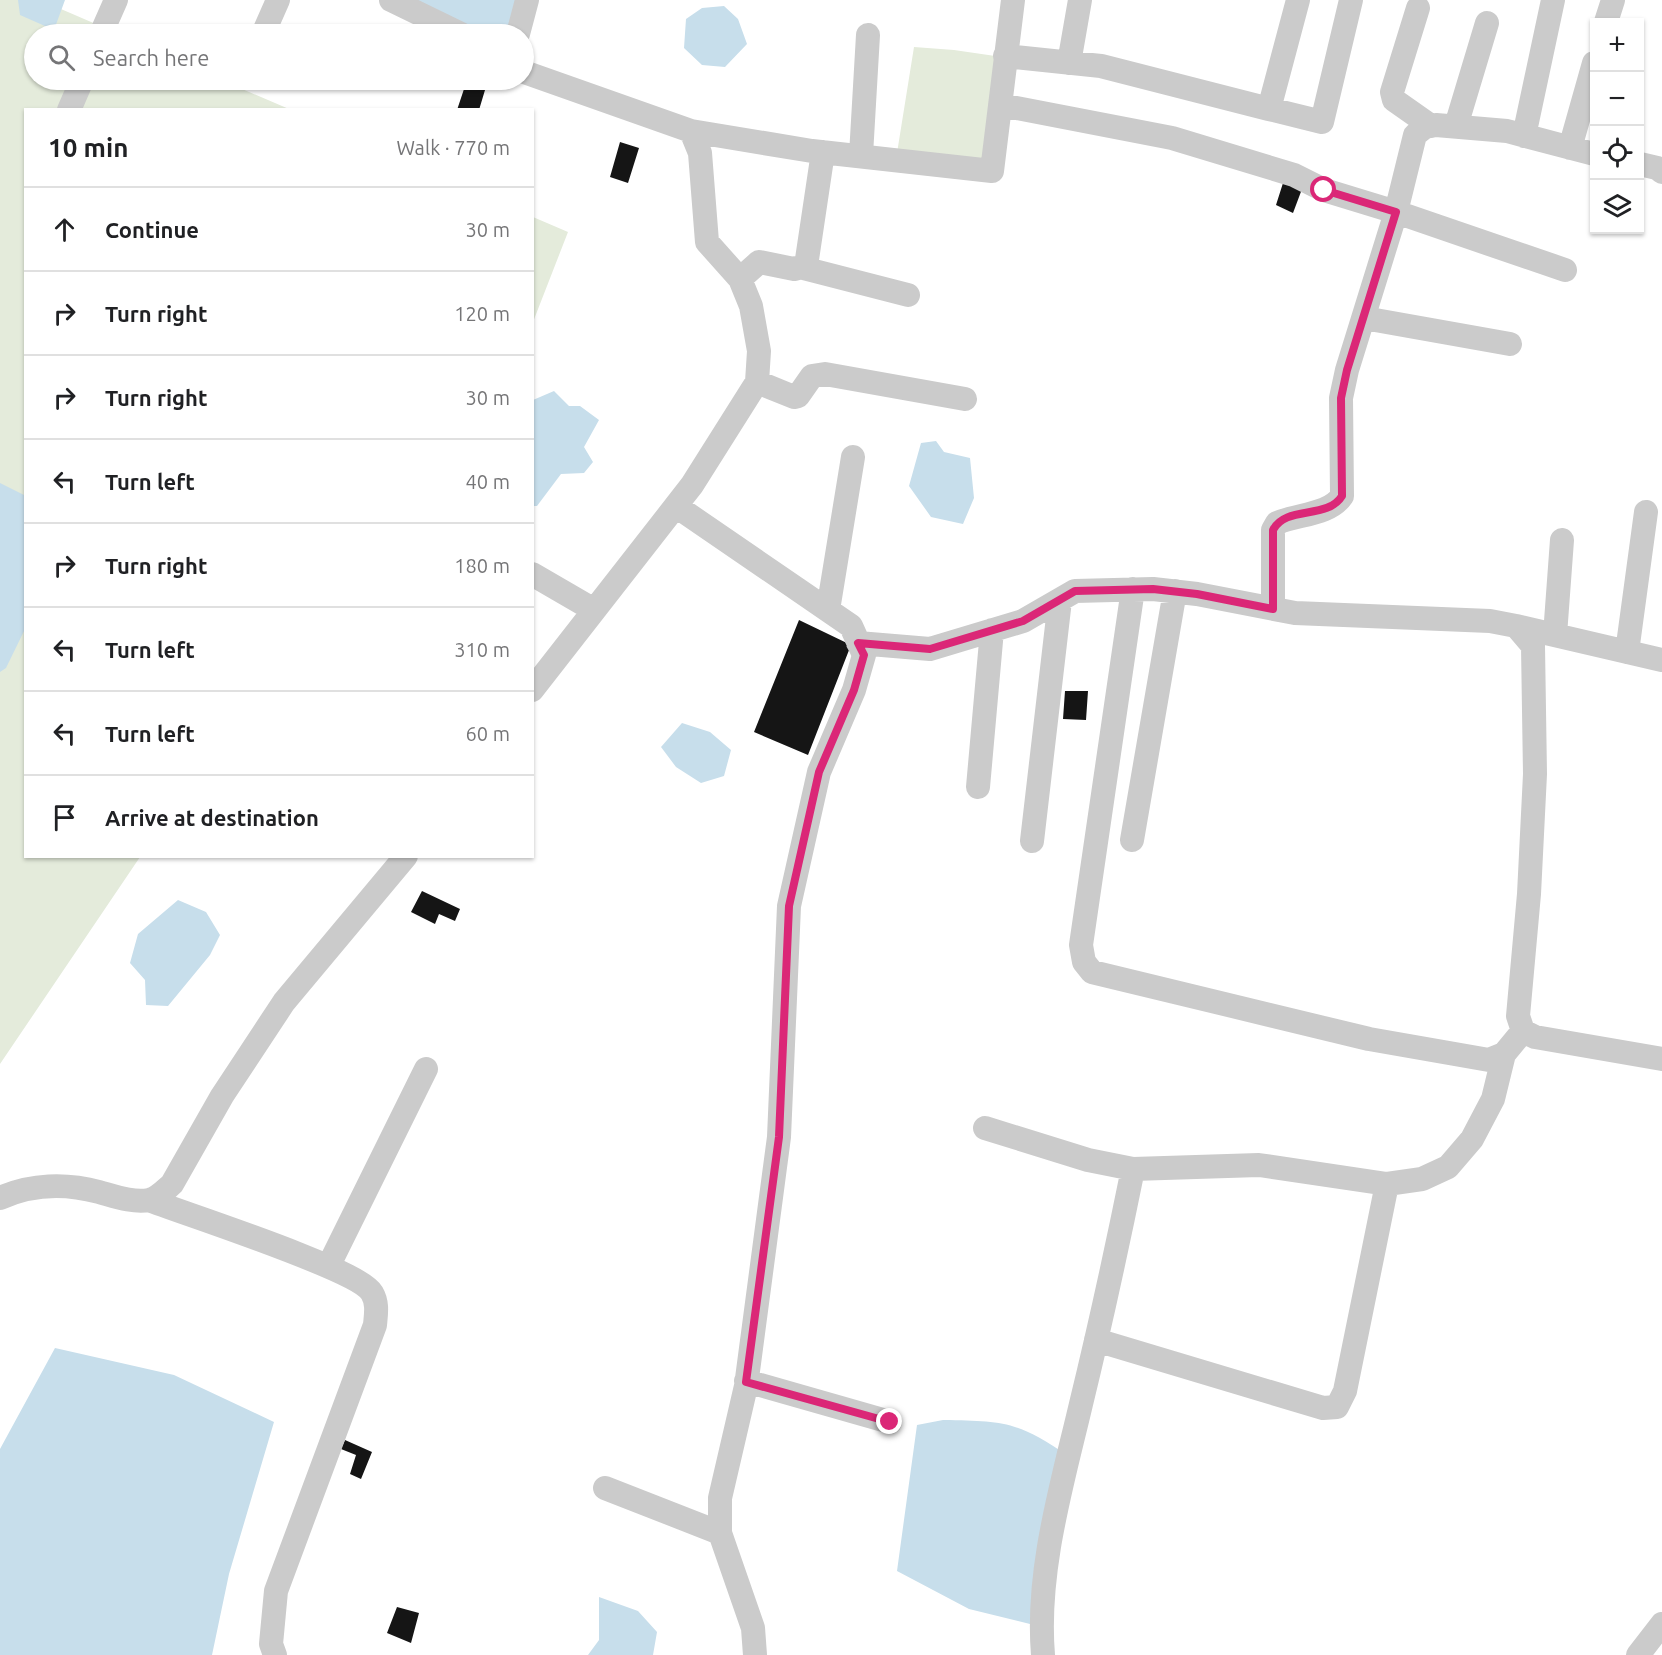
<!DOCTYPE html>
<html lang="en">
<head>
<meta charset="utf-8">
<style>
	:root { --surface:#fff; --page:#f6f6f6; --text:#202124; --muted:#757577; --line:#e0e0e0 }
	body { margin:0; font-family:Ubuntu,sans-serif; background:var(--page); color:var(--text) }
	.controls { position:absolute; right:18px; top:18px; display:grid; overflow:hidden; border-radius:0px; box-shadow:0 2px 4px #0004 }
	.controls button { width:54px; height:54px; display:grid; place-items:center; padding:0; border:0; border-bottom:2px solid var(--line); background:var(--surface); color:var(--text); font:30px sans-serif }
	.stop { position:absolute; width:18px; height:18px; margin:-14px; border:4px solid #db2777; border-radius:50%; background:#fff }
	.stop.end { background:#db2777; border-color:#fff; box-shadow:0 2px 6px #0008 }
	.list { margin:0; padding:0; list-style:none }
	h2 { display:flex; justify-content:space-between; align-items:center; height:78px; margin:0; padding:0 24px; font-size:26px }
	h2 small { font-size:20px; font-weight:400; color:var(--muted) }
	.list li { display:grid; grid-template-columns:39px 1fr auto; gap:18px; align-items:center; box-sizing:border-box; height:84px; padding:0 24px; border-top:2px solid var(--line) }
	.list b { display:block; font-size:22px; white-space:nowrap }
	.list em { font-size:20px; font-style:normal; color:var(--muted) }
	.icon { flex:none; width:33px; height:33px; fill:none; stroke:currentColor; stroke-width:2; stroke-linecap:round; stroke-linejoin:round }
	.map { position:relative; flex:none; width:1662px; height:1655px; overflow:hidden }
	.search { position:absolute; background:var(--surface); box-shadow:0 2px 4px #0004; left:24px; top:24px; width:510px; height:66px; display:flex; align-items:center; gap:15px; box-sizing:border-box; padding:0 21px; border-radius:33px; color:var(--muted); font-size:22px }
	.panel { position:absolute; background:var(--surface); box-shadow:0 2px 4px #0004; left:24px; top:108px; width:510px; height:750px; border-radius:0px }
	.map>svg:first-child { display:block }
	.green { fill:#e4ebdb }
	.water { fill:#c7deeb }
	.building { fill:#151515 }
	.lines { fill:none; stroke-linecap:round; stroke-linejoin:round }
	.minor { stroke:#cbcbcb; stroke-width:24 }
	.route { stroke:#db2777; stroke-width:8 }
</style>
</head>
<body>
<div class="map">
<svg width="1662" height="1655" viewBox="0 0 1662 1655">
	<rect width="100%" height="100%" fill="#fff"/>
	<path class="green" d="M 0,0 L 40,0 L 119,34 L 34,34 L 34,80 L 221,80 L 289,109 L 26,110 L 26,856 L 140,857 L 0,1064 Z
		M 914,47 L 954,50 L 1002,57 L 990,175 L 897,153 Z
		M 533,217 L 568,232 L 533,322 Z"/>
	<path class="water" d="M 18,0 L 65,0 L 54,30 L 20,15 Z
		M 411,0 L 519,0 L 510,34 L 485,34 Z
		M 724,6 L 738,19 L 747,44 L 725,67 L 702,65 L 684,48 L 686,19 L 702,8 Z
		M 554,391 L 569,406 L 580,406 L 599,420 L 584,447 L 593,462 L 584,473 L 561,474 L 537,506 L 533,506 L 533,400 Z
		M 936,441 L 944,452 L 970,458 L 974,498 L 963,524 L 931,517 L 909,486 L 921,443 Z
		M 0,483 L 26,496 L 25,629 L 6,668 L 0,672 Z
		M 682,723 L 710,732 L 731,750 L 724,776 L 701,783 L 676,767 L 661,747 Z
		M 178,900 L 206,912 L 220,935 L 210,955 L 168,1006 L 146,1005 L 145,980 L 130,963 L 138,934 Z
		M 55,1348 L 174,1375 L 274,1422 L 229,1574 L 212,1655 L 0,1655 L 0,1449 Z
		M 943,1420 C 1003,1421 1018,1421 1068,1456 L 1042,1627 L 969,1609 L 897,1571 L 917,1425 Z
		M 599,1597 L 638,1611 L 657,1632 L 653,1655 L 588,1655 L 599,1640 Z"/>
	<path class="building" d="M 467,80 L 488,80 L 479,110 L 457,110 Z
		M 620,142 L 639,148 L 628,183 L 610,177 Z
		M 1283,183 L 1302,189 L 1293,213 L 1276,205 Z
		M 799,620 L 851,645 L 808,755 L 754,732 Z
		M 1065,691 L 1088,691 L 1086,720 L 1063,719 Z
		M 422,891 L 460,909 L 455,921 L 439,914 L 435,924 L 411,912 Z
		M 345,1440 L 372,1452 L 361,1479 L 350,1474 L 356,1455 L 341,1449 Z
		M 397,1607 L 419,1613 L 411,1643 L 387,1633 Z"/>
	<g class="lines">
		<path class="minor" d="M 391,0 L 461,34
			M 1418,8 L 1392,92 L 1394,100 L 1431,126
			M 1606,22 L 1613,0
			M 101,34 L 116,0
			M 263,34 L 278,0
			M 518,34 L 527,0
			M 1005,56 L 1101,66 L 1269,109 L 1298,0
			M 1069,63 L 1080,0
			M 524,72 L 691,131 L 812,151 L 992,171 L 1013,0
			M 1001,105 L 1172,138 L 1294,175 L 1324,190 L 1396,212 L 1415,135 L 1425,127 L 1436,125 L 1507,131 L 1594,154
			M 1269,109 L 1322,122 L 1351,0
			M 69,110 L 82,80
			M 1456,126 L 1487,23
			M 1524,136 L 1553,0
			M 1570,148 L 1594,63
			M 861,155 L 868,35
			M 1640,164 L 1657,168 L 1662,172
			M 803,268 L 908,295
			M 740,279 L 759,262 L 794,269 L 806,266 L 823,152
			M 1364,318 L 1510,344
			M 757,382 L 794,397 L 798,396 L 812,376 L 825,374 L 965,399
			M 676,506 L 851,626 L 864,655 L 854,690 L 819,772 L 789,906 L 779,1137 L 746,1386 L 720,1498 L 720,1533 L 753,1628 L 755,1655
			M 532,574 L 594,610
			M 1133,589 L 1081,945 L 1084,962 L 1092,972 L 1369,1039 L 1489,1060 L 1504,1054 L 1523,1031
			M 1273,608 L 1273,530 L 1277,523 C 1298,514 1329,515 1342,496 L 1341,398 L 1347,370 L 1396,212 L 1565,270
			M 828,610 L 853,457
			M 1516,626 L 1662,660
			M 1555,635 L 1562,540
			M 858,643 L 930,649 L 1023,621 L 1075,591 L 1153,589 L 1197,594 L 1295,613 L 1490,621 L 1516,626 L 1533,646 L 1535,774 L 1529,894 L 1518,1016 L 1523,1031 L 1535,1037 L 1662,1059
			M 1627,652 L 1646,512
			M 532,690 L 692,485 L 757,382 L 759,351 L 751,306 L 740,279 L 707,242 L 700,153 L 691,131
			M 978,787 L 992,630
			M 1132,840 L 1175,591
			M 1032,841 L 1060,600
			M 985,1128 L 1088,1160 L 1133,1169 L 1259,1165 L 1387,1184 L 1422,1179 L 1448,1167 L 1472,1139 L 1493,1099 L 1504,1054
			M 0,1198 C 31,1184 66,1183 99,1192 C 114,1196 133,1203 149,1200 C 158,1198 165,1190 172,1184 L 222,1096 L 284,1002 L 406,856
			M 149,1200 C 185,1214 358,1269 372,1293 C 378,1303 376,1314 375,1325 L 276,1591 L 271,1644 L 275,1655
			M 329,1265 L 426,1069
			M 1096,1340 L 1323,1408 L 1337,1407 L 1345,1391 L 1387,1184
			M 746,1381 L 890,1422
			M 605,1488 L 720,1533
			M 1043,1655 C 1036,1571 1062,1485 1081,1404 C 1100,1326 1117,1248 1133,1169
			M 1638,1655 L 1662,1624"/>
	</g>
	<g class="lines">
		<path class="route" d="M 890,1422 L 746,1382 L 779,1137 L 789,906 L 819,772 L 854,690 L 864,655 L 858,643 L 930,649 L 1023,621 L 1075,591 L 1153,589 L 1197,594 L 1273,609 L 1273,530 C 1286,505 1327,520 1342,496 L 1341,398 L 1347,370 L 1396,212 L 1324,190"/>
	</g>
</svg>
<div class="controls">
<button>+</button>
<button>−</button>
<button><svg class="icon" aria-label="locate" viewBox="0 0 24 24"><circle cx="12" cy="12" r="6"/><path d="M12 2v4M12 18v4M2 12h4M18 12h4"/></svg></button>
<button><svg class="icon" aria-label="layers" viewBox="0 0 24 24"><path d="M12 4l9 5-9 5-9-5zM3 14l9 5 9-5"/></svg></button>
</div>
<div class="stop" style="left:1324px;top:190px"></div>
<div class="stop end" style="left:890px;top:1422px"></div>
<div class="search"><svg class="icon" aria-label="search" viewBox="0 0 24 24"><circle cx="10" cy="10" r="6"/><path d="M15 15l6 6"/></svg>Search here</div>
<section class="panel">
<h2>10 min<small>Walk · 770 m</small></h2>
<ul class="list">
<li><svg class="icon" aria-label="ahead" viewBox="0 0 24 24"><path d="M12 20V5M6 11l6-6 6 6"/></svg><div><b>Continue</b></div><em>30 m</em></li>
<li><svg class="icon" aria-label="right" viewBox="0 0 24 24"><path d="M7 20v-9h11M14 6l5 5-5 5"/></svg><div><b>Turn right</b></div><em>120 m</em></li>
<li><svg class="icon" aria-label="right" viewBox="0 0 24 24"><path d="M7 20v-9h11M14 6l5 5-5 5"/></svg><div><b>Turn right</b></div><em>30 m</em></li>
<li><svg class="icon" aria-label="left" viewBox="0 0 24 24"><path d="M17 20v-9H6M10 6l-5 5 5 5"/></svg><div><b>Turn left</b></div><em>40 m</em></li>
<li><svg class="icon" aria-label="right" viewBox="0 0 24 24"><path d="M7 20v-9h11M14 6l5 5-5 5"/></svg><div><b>Turn right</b></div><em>180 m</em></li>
<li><svg class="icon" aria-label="left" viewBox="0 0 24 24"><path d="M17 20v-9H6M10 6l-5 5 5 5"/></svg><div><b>Turn left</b></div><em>310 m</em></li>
<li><svg class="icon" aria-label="left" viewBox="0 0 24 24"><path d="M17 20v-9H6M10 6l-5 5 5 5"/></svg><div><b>Turn left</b></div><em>60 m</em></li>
<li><svg class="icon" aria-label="arrive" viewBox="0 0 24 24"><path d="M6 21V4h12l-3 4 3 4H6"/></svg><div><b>Arrive at destination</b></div></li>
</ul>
</section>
</div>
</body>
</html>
